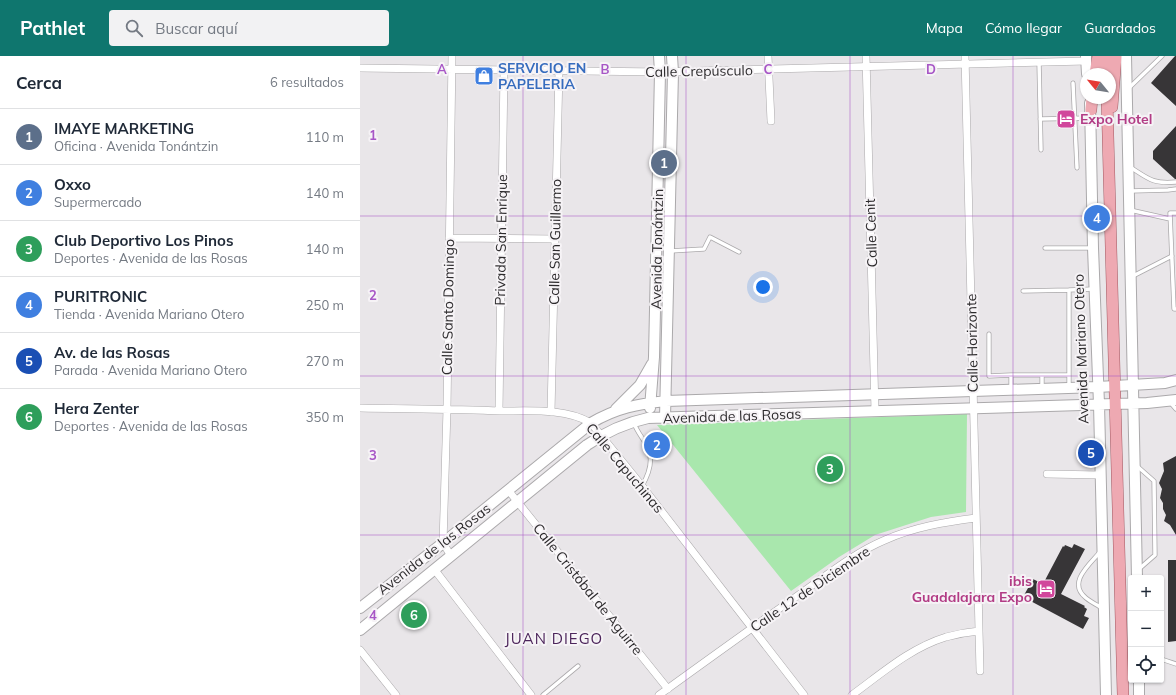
<!DOCTYPE html>
<html lang="es">
<head>
<meta charset="utf-8">
<style>
	:root { --surface:#fff; --page:#f2f2f3; --text:#1f2937; --muted:#747a83; --line:#e0e1e3; --accent:#0f766e }
	body { margin:0; font-family:Mulish,sans-serif; background:var(--page); color:var(--text) }
	.controls { position:absolute; right:12px; bottom:12px; display:grid; overflow:hidden; border-radius:4px; box-shadow:0 1px 3px #0004 }
	.controls button { width:36px; height:36px; display:grid; place-items:center; padding:0; border:0; border-bottom:1px solid var(--line); background:var(--surface); color:var(--text); font:20px sans-serif }
	.compass { position:absolute; left:720px; top:12px; width:36px; height:36px; border-radius:50%; background:var(--surface); box-shadow:0 1px 3px #0004; rotate:300deg }
	.you { position:absolute; left:403px; top:231px; width:14px; height:14px; margin:-10px; border:3px solid #fff; border-radius:50%; background:#1a73e8; box-shadow:0 0 0 6px #1a73e833 }
	.badge { display:grid; place-items:center; width:26px; height:26px; border-radius:50%; background:var(--accent); color:#fff; font-size:13px; font-weight:700 }
	.pin { position:absolute; translate:-50% -50%; border:2px solid #fff; box-shadow:0 1px 4px #0006 }
	.list { margin:0; padding:0; list-style:none }
	h2 { display:flex; justify-content:space-between; align-items:center; height:52px; margin:0; padding:0 16px; font-size:17px }
	h2 small { font-size:13px; font-weight:400; color:var(--muted) }
	.list li { display:grid; grid-template-columns:26px 1fr auto; gap:12px; align-items:center; box-sizing:border-box; height:56px; padding:0 16px; border-top:1px solid var(--line) }
	.list b { display:block; font-size:15px; white-space:nowrap }
	.list p { margin:0; font-size:13px; white-space:nowrap; color:var(--muted) }
	.list em { font-size:13px; font-style:normal; color:var(--muted) }
	.icon { flex:none; width:22px; height:22px; fill:none; stroke:currentColor; stroke-width:2; stroke-linecap:round; stroke-linejoin:round }
	.map { position:relative; flex:none; width:816px; height:639px; overflow:hidden }
	header { display:flex; align-items:center; gap:24px; box-sizing:border-box; height:56px; padding:0 20px; background:var(--accent); color:#fff }
	header strong { font-size:19px }
	nav { display:flex; gap:22px; margin-inline-start:auto; font-size:14px }
	.search { width:280px; height:36px; background:var(--page); display:flex; align-items:center; gap:10px; box-sizing:border-box; padding:0 14px; border-radius:4px; color:var(--muted); font-size:15px }
	main { display:flex }
	aside { flex:1; background:var(--surface) }
	.map>svg:first-child { display:block }
	.green { fill:#a9e7ad }
	.building { fill:#373537 }
	.lines { fill:none; stroke-linecap:round; stroke-linejoin:round }
	.lane-casing { stroke:#aba9ab; stroke-width:5 }
	.street-casing { stroke:#aba9ab; stroke-width:8 }
	.secondary-casing { stroke:#aba9ab; stroke-width:12 }
	.primary-casing { stroke:#a35862; stroke-width:12 }
	.lane { stroke:#fff; stroke-width:3.5 }
	.street { stroke:#fff; stroke-width:7 }
	.secondary { stroke:#fff; stroke-width:10 }
	.primary { stroke:#eea9b2; stroke-width:11 }
	.grid { fill:none; stroke:#a756c6; stroke-width:1; stroke-opacity:0.55 }
	.labels { text-anchor:middle; stroke-width:4; stroke-linejoin:round; paint-order:stroke }
	.shop-label { font-size:14px; font-weight:bold; fill:#366cbe; stroke:#f6f3f6; text-anchor:start }
	.street-label { font-size:14px; fill:#2d2b2d; stroke:#f6f3f6 }
	.hotel-label { font-size:14px; font-weight:bold; fill:#b23c85; stroke:#f6f3f6; text-anchor:start }
	.neighbourhood-label { font-size:15px; letter-spacing:1px; fill:#4c255b; stroke:#f6f3f6 }
	.grid-label { font-size:13px; text-anchor:middle; font-weight:bold; fill:#a756c6; stroke:#f6f3f6; stroke-width:4; stroke-linejoin:round; paint-order:stroke }
</style>
</head>
<body>
<header>
<strong>Pathlet</strong>
<div class="search"><svg class="icon" aria-label="search" viewBox="0 0 24 24"><circle cx="10" cy="10" r="6"/><path d="M15 15l6 6"/></svg>Buscar aquí</div>
<nav><a>Mapa</a><a>Cómo llegar</a><a>Guardados</a></nav>
</header>
<main>
<aside>
<h2>Cerca<small>6 resultados</small></h2>
<ul class="list">
<li><span class="badge" style="background:#5c6f8a">1</span><div><b>IMAYE MARKETING</b><p>Oficina · Avenida Tonántzin</p></div><em>110 m</em></li>
<li><span class="badge" style="background:#3f7fe0">2</span><div><b>Oxxo</b><p>Supermercado</p></div><em>140 m</em></li>
<li><span class="badge" style="background:#2e9e5b">3</span><div><b>Club Deportivo Los Pinos</b><p>Deportes · Avenida de las Rosas</p></div><em>140 m</em></li>
<li><span class="badge" style="background:#3f7fe0">4</span><div><b>PURITRONIC</b><p>Tienda · Avenida Mariano Otero</p></div><em>250 m</em></li>
<li><span class="badge" style="background:#1a4fb4">5</span><div><b>Av. de las Rosas</b><p>Parada · Avenida Mariano Otero</p></div><em>270 m</em></li>
<li><span class="badge" style="background:#2e9e5b">6</span><div><b>Hera Zenter</b><p>Deportes · Avenida de las Rosas</p></div><em>350 m</em></li>
</ul>
</aside>
<div class="map">
<svg width="816" height="639" viewBox="0 0 816 639">
	<rect width="100%" height="100%" fill="#e9e6e9"/>
	<path class="green" d="M 607,358 L 606,456 L 571,461 L 515,479 L 479,501 L 431,535 L 297,369 Z"/>
	<path class="building" d="M 815,0 L 816,0 L 816,50 L 791,27 Z
		M 816,70 L 816,123 L 815,123 L 793,103 L 793,95 Z
		M 816,400 L 816,479 L 810,469 L 804,465 L 806,459 L 803,453 L 803,447 L 800,442 L 802,433 L 799,427 L 804,415 L 803,407 Z
		M 714,488 L 725,493 L 701,538 L 725,550 L 724,551 L 727,553 L 724,560 L 729,562 L 723,573 L 663,541 L 673,523 L 683,528 L 703,490 L 704,491 L 705,489 L 712,492 Z
		M 808,504 L 816,504 L 816,585 L 808,586 Z"/>
	<g class="lines">
		<g class="lane-casing">
			<path id="lane" d="M 679,6 L 681,94
				M 713,27 L 717,112
				M 769,32 L 802,0
				M 680,63 L 730,62
				M 770,111 C 789,123 792,128 816,126
				M 770,135 L 808,134 L 816,133
				M 770,154 L 810,163
				M 816,157 L 810,157 L 814,253 L 816,253
				M 685,192 L 732,192
				M 310,195 L 344,193 L 350,181 L 379,196
				M 773,220 L 812,200
				M 663,235 L 709,234
				M 629,278 L 629,320 L 651,319
				M 682,331 L 682,319 L 709,319
				M 709,331 L 709,234 L 733,233
				M 651,333 L 651,319 L 682,319
				M 810,346 L 816,353
				M 274,367 C 277,376 283,382 287,390 C 294,403 289,418 282,430
				M 777,410 L 794,425 L 795,499 L 779,513
				M 740,496 C 729,509 707,527 726,542 C 731,546 737,549 742,552
				M 801,603 L 816,608
				M 183,639 L 218,610"/>
		</g>
		<g class="street-casing">
			<path id="street" d="M 408,0 L 411,65
				M 506,0 L 515,355
				M 605,0 L 620,615
				M 0,12 L 300,16 L 726,5
				M 89,182 L 195,183
				M 0,352 C 47,353 94,353 141,355 C 170,355 206,352 231,367 L 282,430 L 444,639
				M 139,354 L 144,14
				M 191,356 L 199,15
				M 687,418 L 741,419
				M 148,434 L 308,633
				M 91,500 L 83,487 L 87,353 L 92,0
				M 74,513 L 171,639
				M 0,594 L 36,639
				M 299,639 C 346,605 393,571 440,538 C 467,519 494,497 525,484 C 554,471 585,466 616,462
				M 492,639 C 521,618 550,592 586,581 C 597,578 608,576 619,575"/>
		</g>
		<g class="secondary-casing">
			<path id="secondary" d="M 726,0 L 727,18
				M 766,0 L 777,522
				M 730,47 L 733,192 L 739,348 L 746,639
				M 290,352 L 294,301 L 300,16 L 299,0
				M 256,353 L 280,329 L 292,308
				M 305,362 L 313,16 L 312,0
				M 0,552 L 83,487 L 231,367 C 256,352 278,348 306,345 L 738,331 L 805,327 L 816,324
				M 0,574 L 227,389 C 247,375 265,367 288,362 L 787,347 L 816,344
				M 779,624 L 779,639"/>
		</g>
		<g class="primary-casing">
			<path id="primary" d="M 746,0 L 747,18
				M 735,18 L 738,0
				M 747,42 L 763,639
				M 752,51 L 756,0
				M 731,54 L 732,42"/>
		</g>
		<use href="#lane" class="lane"/>
		<use href="#street" class="street"/>
		<use href="#secondary" class="secondary"/>
		<use href="#primary" class="primary"/>
	</g>
	<path class="grid" d="M 163,0 L 163,639M 326,0 L 326,639M 490,0 L 490,639M 653,0 L 653,639M 0,160 L 816,160M 0,320 L 816,320M 0,479 L 816,479"/>
	<defs>
		<g id="shop-square" transform="scale(1)"><rect x="-9" y="-9" width="18" height="18" rx="4" fill="#3f7fe0" stroke="#f6f3f6"/><path d="M-5-2.5h2.3a2.7 3.5 0 0 1 5.4 0H5L5.5 6h-11ZM-1.5-2.5h3a1.5 2.3 0 0 0-3 0Z" fill="#fff"/></g>
		<g id="hotel-square" transform="scale(1)"><rect x="-9" y="-9" width="18" height="18" rx="4" fill="#d1479c" stroke="#f6f3f6"/><path d="M-6-4.5h1.5V1H6V5H4.5V3h-9V5H-6ZM-4 0a1.8 1.8 0 1 1 3.6 0ZM.5 0V-2.5h3Q6-2.5 6 0Z" fill="#fff"/></g>
	</defs>
	<g fill-rule="evenodd">
		<use href="#shop-square" x="124" y="20"/>
		<use href="#hotel-square" x="706" y="63"/>
		<use href="#hotel-square" x="686" y="533"/>
	</g>
	<g class="labels">
		<g class="shop-label">
			<text x="138" y="17">SERVICIO EN<tspan x="138" dy="16">PAPELERIA</tspan></text>
		</g>
		<g class="street-label">
			<text transform="translate(339 15) rotate(-1)" y="5">Calle Crepúsculo</text>
			<text transform="translate(511 177) rotate(-92)" y="5">Calle Cenit</text>
			<text transform="translate(141 184) rotate(-89)" y="5">Privada San Enrique</text>
			<text transform="translate(195 186) rotate(-89)" y="5">Calle San Guillermo</text>
			<text transform="translate(297 193) rotate(-89)" y="5">Avenida Tonántzin</text>
			<text transform="translate(88 251) rotate(-89)" y="5">Calle Santo Domingo</text>
			<text transform="translate(612 287) rotate(-91)" y="5">Calle Horizonte</text>
			<text transform="translate(721 293) rotate(-92)" y="5">Avenida Mariano Otero</text>
			<text transform="translate(372 360) rotate(-2)" y="5">Avenida de las Rosas</text>
			<text transform="translate(265 412) rotate(50)" y="5">Calle Capuchinas</text>
			<text transform="translate(74 493) rotate(-38)" y="5">Avenida de las Rosas</text>
			<text transform="translate(228 533) rotate(51)" y="5">Calle Cristóbal de Aguirre</text>
			<text transform="translate(450 533) rotate(-34)" y="5">Calle 12 de Diciembre</text>
		</g>
		<g class="hotel-label">
			<text x="720" y="68">Expo Hotel</text>
			<text x="672" y="530" text-anchor="end">ibis<tspan x="672" dy="16">Guadalajara Expo</tspan></text>
		</g>
		<g class="neighbourhood-label">
			<text x="194" y="588">JUAN DIEGO</text>
		</g>
	</g>
	<g class="grid-label">
		<text x="82" y="18">A</text>
		<text x="245" y="18">B</text>
		<text x="408" y="18">C</text>
		<text x="571" y="18">D</text>
		<text x="13" y="84">1</text>
		<text x="13" y="244">2</text>
		<text x="13" y="404">3</text>
		<text x="13" y="564">4</text>
	</g>
</svg>
<div class="controls">
<button>+</button>
<button>−</button>
<button><svg class="icon" aria-label="locate" viewBox="0 0 24 24"><circle cx="12" cy="12" r="6"/><path d="M12 2v4M12 18v4M2 12h4M18 12h4"/></svg></button>
</div>
<svg class="compass" viewBox="-18 -18 36 36"><path d="M0-13l5 13h-10z" fill="#e53935"/><path d="M0 13l5-13h-10z" fill="#747a83"/></svg>
<div class="you"></div>
<div class="pin badge" style="left:304px;top:107px;background:#5c6f8a">1</div>
<div class="pin badge" style="left:297px;top:389px;background:#3f7fe0">2</div>
<div class="pin badge" style="left:470px;top:413px;background:#2e9e5b">3</div>
<div class="pin badge" style="left:737px;top:162px;background:#3f7fe0">4</div>
<div class="pin badge" style="left:731px;top:397px;background:#1a4fb4">5</div>
<div class="pin badge" style="left:54px;top:559px;background:#2e9e5b">6</div>
</div>
</main>
</body>
</html>
